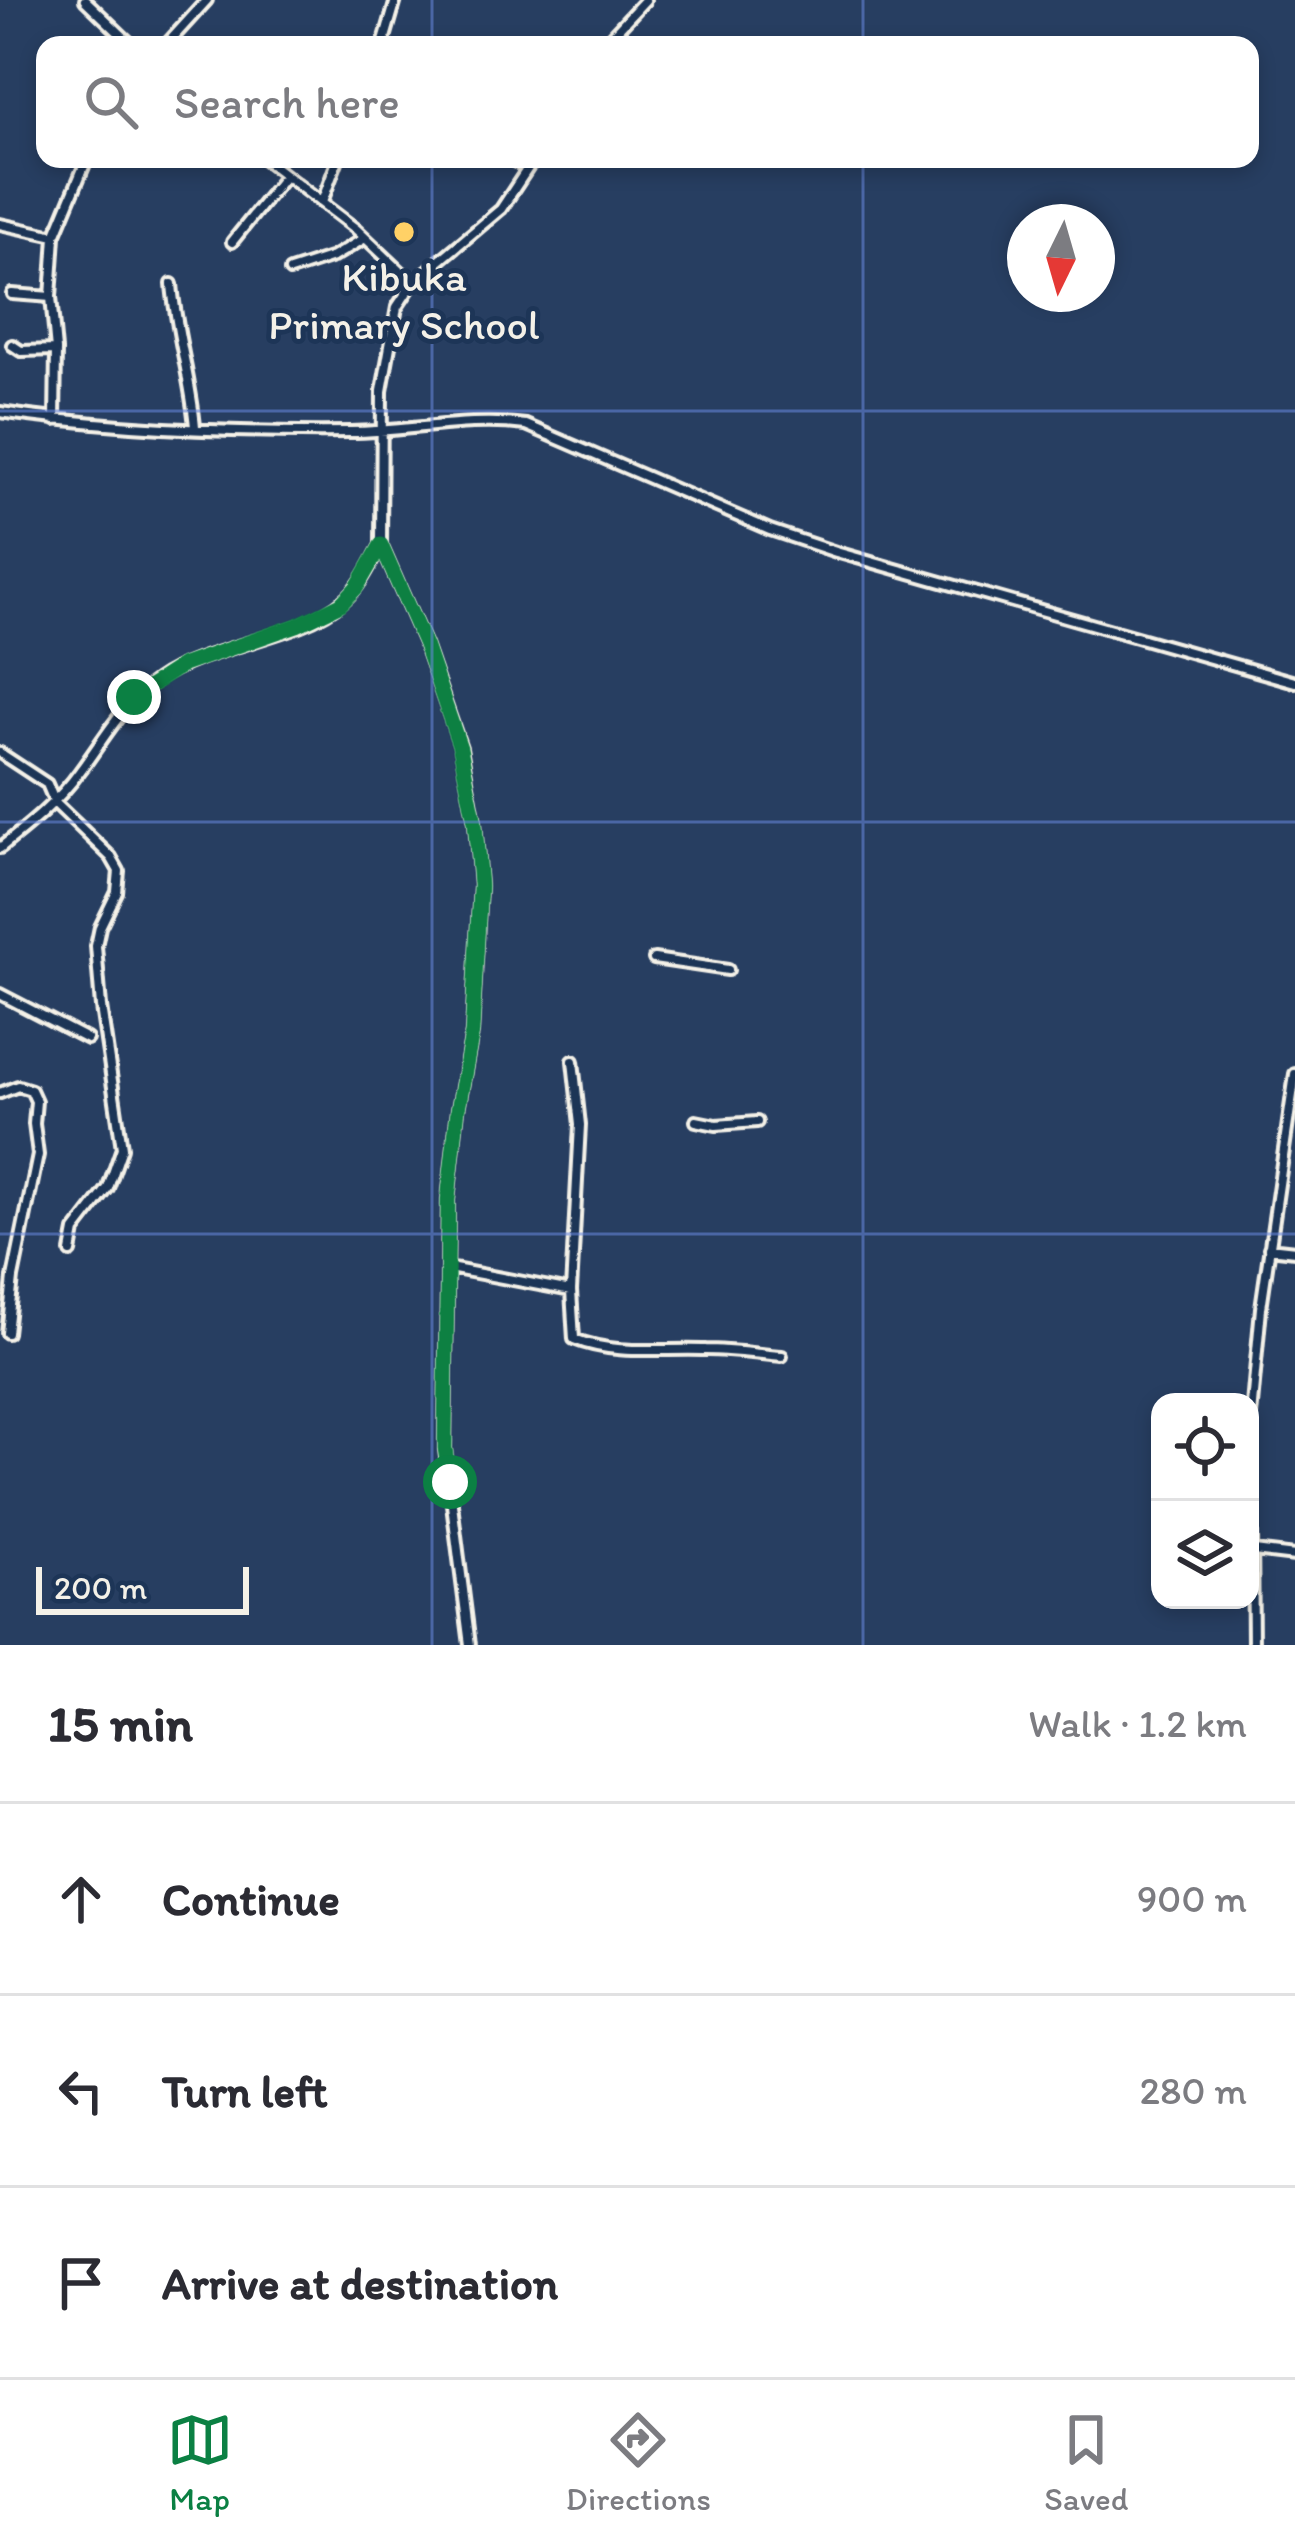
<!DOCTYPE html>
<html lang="en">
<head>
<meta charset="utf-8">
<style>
	:root { --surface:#fff; --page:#f7f7f7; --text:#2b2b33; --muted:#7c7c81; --line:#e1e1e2; --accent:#0b8043 }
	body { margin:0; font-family:Itim,sans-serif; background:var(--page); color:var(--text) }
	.controls { position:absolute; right:36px; bottom:36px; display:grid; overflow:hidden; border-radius:24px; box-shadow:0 6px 18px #0003 }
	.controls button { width:108px; height:108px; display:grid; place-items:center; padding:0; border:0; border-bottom:3px solid var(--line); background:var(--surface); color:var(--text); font:60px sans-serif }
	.compass { position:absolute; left:1007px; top:204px; width:108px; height:108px; border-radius:50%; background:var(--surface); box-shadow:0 6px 18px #0003; rotate:185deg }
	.scale { position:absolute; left:36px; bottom:30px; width:213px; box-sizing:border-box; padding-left:12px; border:6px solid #f4f1e8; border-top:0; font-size:33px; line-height:42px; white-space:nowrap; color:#f4f1e8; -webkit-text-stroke:9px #1d3557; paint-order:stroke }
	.stop { position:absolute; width:36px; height:36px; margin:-27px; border:9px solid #0b8043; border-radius:50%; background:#fff }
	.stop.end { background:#0b8043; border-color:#fff; box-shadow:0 3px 12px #0008 }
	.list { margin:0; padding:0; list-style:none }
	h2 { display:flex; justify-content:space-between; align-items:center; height:156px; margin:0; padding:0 48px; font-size:51px }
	h2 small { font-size:39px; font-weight:400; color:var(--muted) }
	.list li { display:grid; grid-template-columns:78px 1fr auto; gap:36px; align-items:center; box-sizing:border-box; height:192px; padding:0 48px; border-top:3px solid var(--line) }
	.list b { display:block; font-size:45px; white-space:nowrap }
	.list em { font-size:39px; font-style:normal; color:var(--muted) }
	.icon { flex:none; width:66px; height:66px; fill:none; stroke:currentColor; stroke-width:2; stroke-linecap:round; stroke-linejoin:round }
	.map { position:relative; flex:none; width:1295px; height:1645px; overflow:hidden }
	.search { position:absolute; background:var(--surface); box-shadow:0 6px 18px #0003; left:36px; right:36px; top:36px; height:132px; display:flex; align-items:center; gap:30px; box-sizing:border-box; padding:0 42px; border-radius:24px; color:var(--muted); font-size:45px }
	.sheet { height:732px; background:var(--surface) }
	nav { display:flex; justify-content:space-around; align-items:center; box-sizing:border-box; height:168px; border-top:3px solid var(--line); background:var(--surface); font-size:33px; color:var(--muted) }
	nav a { display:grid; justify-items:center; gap:6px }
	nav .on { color:var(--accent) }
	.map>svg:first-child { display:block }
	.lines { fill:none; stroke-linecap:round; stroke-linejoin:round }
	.street-casing { stroke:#f4f1e8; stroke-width:16 }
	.street { stroke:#1d3557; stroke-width:8 }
	.route { stroke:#0b8043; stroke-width:15 }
	.grid { fill:none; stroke:#6887de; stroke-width:3; stroke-opacity:0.55 }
	.poi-dot { fill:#ffd166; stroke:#1d3557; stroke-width:4.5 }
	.labels { text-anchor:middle; stroke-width:10; stroke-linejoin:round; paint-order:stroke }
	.poi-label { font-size:42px; fill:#f4f1e8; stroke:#1d3557 }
</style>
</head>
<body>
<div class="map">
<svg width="1295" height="1645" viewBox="0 0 1295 1645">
	<rect width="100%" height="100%" fill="#273e61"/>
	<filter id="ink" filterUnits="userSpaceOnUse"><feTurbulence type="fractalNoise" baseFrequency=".00833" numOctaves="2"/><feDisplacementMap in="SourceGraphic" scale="24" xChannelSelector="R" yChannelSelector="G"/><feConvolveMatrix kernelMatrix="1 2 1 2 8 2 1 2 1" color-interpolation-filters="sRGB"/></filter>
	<g filter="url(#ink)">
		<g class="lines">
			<g class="street-casing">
				<path id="street" d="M 85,0 L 132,45
					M 166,45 L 207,0
					M 383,45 L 396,0
					M 603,45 L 645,0
					M 264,159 L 356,229 L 413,283
					M 510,159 L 528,168
					M 322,202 L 338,159
					M 0,224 L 55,236
					M 232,242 L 285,176
					M 290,271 L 333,257 L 365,238
					M 172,284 C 176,333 191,379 195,427
					M 12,294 L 51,297
					M 12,345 L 21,351 L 56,350
					M 0,412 C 110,428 239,433 351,432 C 410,432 466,417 526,425 L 770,530 L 836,552 L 1295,682
					M 55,420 L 56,350 L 51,297 L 55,236 L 87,159
					M 0,753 L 47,784 L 55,803 L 111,857 L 119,871 L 117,892 L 100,927 L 96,946 L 101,1007 L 122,1148 L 108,1188 L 75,1231 L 71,1252
					M 0,848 C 29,825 59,801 80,771 C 105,738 122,704 157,680 C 210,644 301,639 344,600 C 361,586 370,565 380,547
					M 654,959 L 728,970
					M 0,994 L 87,1039
					M 573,1061 L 580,1125 L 571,1291 L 574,1339 C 615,1356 663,1348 706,1350 C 731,1350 757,1354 782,1356
					M 0,1093 L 18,1086 L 31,1090 L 36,1101 L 34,1124 L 38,1155 L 13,1278 L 7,1333
					M 696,1121 L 716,1125 L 757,1122
					M 1269,1248 L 1295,1251
					M 449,1268 L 571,1291
					M 1254,1551 L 1295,1556
					M 470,1645 L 445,1449 L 448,1200 L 458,1109 L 472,1033 L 480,886 L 475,822 L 461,748 L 425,645 L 381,545 L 382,391 L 397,307 L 413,283 L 501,209 L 534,159
					M 1253,1645 L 1251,1416 L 1261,1308 L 1295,1074"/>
			</g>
			<use href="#street" class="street"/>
		</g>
	</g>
	<g class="lines" filter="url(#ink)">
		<path class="route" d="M 134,697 L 183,665 L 297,625 L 341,604 L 357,587 L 381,545 L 425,645 L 460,748 L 475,822 L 480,886 L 472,1033 L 458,1109 L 448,1200 L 445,1448 L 450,1482"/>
	</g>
	<path class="grid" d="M 432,0 L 432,45M 863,0 L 863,45M 432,159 L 432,1645M 863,159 L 863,1645M 0,411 L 1295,411M 0,822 L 1295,822M 0,1234 L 1295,1234"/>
	<circle class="poi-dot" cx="404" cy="232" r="12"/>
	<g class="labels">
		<g class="poi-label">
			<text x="404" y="291">Kibuka<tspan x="404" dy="48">Primary School</tspan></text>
		</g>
	</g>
</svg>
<div class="controls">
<button><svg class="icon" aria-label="locate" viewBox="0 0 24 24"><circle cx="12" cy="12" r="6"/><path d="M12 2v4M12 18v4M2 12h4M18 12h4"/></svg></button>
<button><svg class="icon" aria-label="layers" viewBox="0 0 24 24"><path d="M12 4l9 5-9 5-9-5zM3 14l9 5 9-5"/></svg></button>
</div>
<svg class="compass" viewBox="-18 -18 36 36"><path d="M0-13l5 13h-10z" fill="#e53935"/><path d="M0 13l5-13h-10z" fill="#7c7c81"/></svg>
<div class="scale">200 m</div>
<div class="stop" style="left:450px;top:1482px"></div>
<div class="stop end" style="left:134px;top:697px"></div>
<div class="search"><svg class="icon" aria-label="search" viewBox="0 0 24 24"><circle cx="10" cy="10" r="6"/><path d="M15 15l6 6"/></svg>Search here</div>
</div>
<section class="sheet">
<h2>15 min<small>Walk · 1.2 km</small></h2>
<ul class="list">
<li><svg class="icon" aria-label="ahead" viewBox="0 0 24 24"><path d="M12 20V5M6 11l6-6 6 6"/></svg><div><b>Continue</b></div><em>900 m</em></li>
<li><svg class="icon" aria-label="left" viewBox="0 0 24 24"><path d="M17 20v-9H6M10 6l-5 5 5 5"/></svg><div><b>Turn left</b></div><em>280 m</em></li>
<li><svg class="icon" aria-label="arrive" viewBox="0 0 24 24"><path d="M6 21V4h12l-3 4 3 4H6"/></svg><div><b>Arrive at destination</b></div></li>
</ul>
</section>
<nav>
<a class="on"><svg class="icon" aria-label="map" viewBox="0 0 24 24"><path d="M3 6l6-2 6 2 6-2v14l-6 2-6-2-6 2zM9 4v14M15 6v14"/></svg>Map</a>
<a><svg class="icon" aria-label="directions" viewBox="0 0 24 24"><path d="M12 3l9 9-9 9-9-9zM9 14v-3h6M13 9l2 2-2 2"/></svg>Directions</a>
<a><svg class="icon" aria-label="saved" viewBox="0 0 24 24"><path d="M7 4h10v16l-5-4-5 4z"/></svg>Saved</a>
</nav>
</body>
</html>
